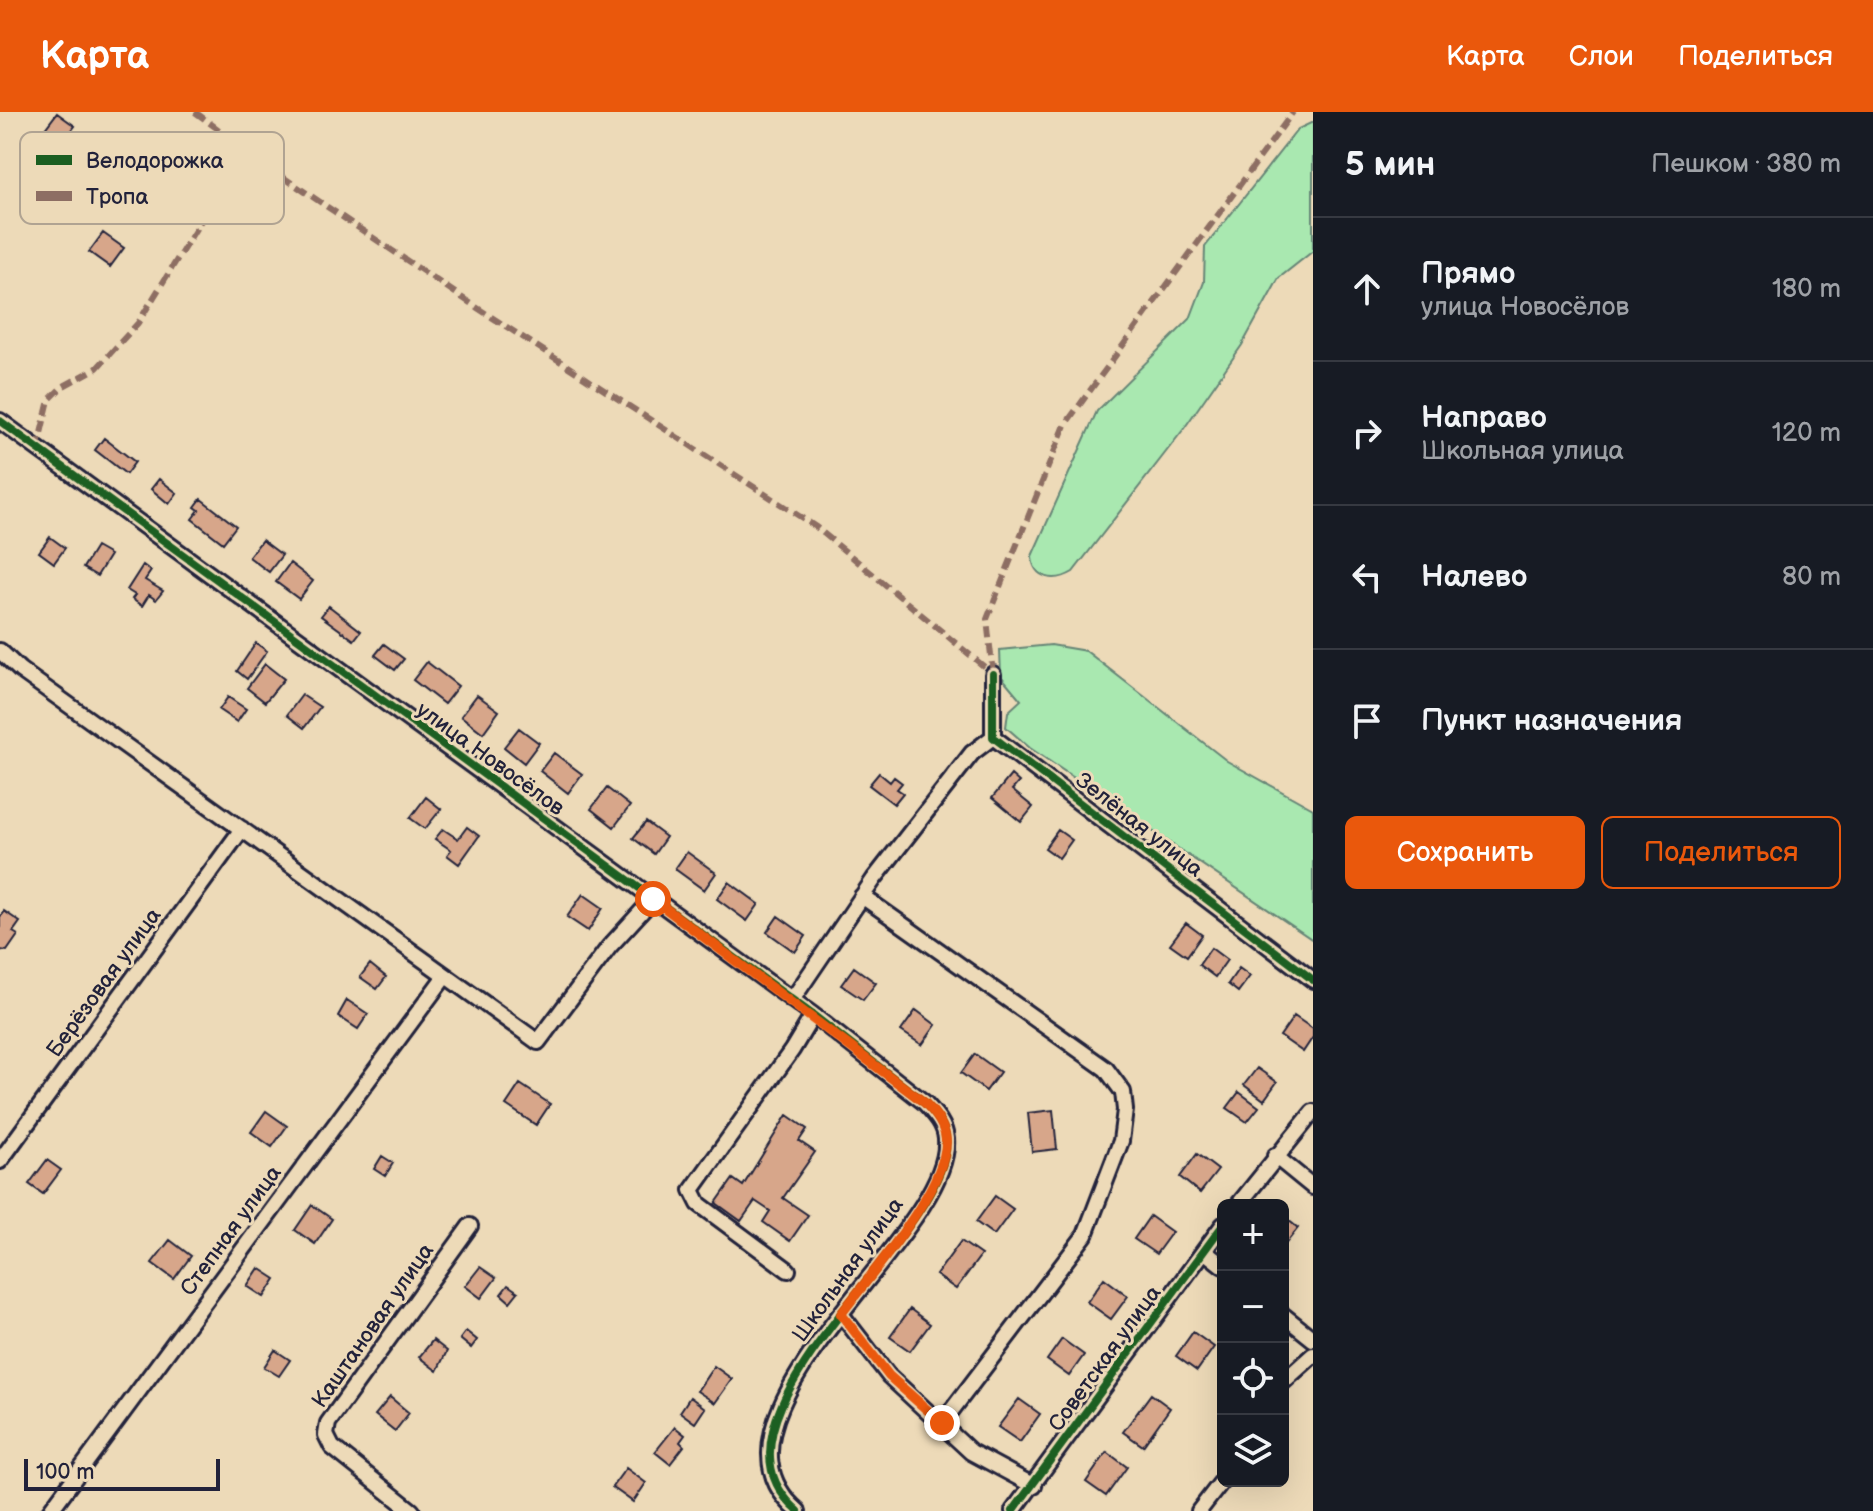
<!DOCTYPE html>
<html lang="ru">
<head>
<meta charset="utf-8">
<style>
	:root { --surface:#171b24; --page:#20242c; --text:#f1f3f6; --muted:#9ea1a6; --line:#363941; --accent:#ea580c }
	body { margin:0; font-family:"Balsamiq Sans",sans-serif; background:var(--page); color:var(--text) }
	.controls { position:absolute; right:24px; bottom:24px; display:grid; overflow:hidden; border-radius:12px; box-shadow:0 8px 32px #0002 }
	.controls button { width:72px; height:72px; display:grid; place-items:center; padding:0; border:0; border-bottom:2px solid var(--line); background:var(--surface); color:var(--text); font:40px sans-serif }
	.scale { position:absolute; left:24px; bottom:20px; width:196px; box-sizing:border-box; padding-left:8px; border:4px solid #22223b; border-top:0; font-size:22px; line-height:28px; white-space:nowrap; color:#22223b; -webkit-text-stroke:6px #eddab8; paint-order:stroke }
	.stop { position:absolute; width:24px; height:24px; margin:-18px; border:6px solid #ea580c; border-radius:50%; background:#fff }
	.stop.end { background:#ea580c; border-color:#fff; box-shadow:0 2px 8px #0008 }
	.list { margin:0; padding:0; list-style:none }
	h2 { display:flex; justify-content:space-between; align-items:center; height:104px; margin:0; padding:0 32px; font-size:34px }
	h2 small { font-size:26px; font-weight:400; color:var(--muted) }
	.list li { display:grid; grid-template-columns:52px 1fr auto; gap:24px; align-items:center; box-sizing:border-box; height:144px; padding:0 32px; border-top:2px solid var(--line) }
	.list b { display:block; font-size:30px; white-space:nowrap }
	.list p { margin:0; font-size:26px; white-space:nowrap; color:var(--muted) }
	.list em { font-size:26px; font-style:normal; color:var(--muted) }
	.actions { display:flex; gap:16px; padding:24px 32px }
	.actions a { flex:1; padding:18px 0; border:2px solid var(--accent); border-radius:12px; text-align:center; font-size:28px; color:var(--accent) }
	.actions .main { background:var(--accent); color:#fff }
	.icon { flex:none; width:44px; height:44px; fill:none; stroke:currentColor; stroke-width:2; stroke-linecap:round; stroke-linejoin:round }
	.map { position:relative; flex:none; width:1313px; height:1399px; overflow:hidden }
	header { display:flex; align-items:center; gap:48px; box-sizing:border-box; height:112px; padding:0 40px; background:var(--accent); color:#fff }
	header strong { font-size:38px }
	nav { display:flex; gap:44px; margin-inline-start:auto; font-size:28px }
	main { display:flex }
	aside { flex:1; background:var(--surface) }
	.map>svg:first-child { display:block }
	.green { fill:#a9e8b0; stroke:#668576; stroke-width:2 }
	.building { fill:#d7a68a; stroke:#22223b; stroke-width:2 }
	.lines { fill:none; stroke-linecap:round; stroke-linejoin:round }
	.minor-casing { stroke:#22223b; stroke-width:20 }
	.minor { stroke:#eddab8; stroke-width:14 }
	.quiet { stroke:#8d6e63; stroke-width:6; stroke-dasharray:12 6; stroke-linecap:butt }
	.cycleway-casing { stroke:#eddab8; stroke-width:13 }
	.cycleway { stroke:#1b5e20; stroke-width:8 }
	.route { stroke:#ea580c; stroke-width:10 }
	.labels { text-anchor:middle; stroke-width:6; stroke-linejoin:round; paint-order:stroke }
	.street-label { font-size:22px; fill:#22223b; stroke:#eddab8 }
	.key { fill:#eddab8; stroke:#b0a392; stroke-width:2 }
	.key-label { font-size:22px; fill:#22223b }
</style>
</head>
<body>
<header>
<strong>Карта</strong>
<nav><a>Карта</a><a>Слои</a><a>Поделиться</a></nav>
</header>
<main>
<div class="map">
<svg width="1313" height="1399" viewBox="0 0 1313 1399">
	<rect width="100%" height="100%" fill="#eddab8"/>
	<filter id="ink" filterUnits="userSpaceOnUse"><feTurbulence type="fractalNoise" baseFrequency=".0125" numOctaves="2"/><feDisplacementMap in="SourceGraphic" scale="16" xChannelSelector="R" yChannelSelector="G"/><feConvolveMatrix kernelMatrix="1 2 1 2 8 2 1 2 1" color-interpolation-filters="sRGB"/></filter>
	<g filter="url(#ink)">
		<path class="green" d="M 1313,10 L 1313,139 L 1279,166 L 1242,233 L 1183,318 L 1073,460 C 1055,471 1033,467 1032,444 L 1097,299 L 1190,207 L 1204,170 L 1205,135 L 1298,17 Z
			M 1051,533 L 1086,539 L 1227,649 L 1313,697 L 1313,828 L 1030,636 L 1006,615 L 1008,600 L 1021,588 L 1001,564 L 1000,538 Z"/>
		<path class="building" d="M 57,1 L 75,14 L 59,35 L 41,22 Z
			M 103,121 L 124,136 L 110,155 L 89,140 Z
			M 104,326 L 135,350 L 126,362 L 95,338 Z
			M 159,367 L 177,381 L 169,392 L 151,377 Z
			M 201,387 L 236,414 L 223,431 L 192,407 L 199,398 L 195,395 Z
			M 50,425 L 65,436 L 54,451 L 39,440 Z
			M 262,428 L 282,443 L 269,460 L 249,445 Z
			M 96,435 L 110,443 L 97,464 L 83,456 Z
			M 290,451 L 313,469 L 299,487 L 276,470 Z
			M 143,453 L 151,459 L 145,468 L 163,479 L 156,488 L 149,483 L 142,494 L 132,487 L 135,483 L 127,478 Z
			M 329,494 L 361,519 L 354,528 L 321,504 Z
			M 256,531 L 267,539 L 247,567 L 237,559 Z
			M 384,532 L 404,547 L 395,558 L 375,543 Z
			M 427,550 L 458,574 L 444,592 L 413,568 Z
			M 265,552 L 284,567 L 265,590 L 247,576 Z
			M 302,583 L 320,595 L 304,616 L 287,603 Z
			M 477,583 L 499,599 L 483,621 L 461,604 Z
			M 228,585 L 246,597 L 237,610 L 219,598 Z
			M 519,616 L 539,631 L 524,651 L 504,635 Z
			M 554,641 L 582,662 L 568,681 L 540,659 Z
			M 879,661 L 890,670 L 894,665 L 902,671 L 897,677 L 903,681 L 894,692 L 869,673 Z
			M 1011,663 L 1019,670 L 1012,678 L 1033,695 L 1021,710 L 992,686 Z
			M 607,676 L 630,694 L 614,715 L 591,697 Z
			M 426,685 L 441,697 L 425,717 L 410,706 Z
			M 646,710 L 666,725 L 654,742 L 633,726 Z
			M 467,715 L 479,724 L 459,752 L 447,743 L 451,738 L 435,727 L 443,717 L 458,727 Z
			M 1058,718 L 1072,728 L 1059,746 L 1045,736 Z
			M 687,740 L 716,761 L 704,778 L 675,757 Z
			M 729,770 L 759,792 L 747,809 L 717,787 Z
			M 583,782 L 603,796 L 588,819 L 567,805 Z
			M 4,799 L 20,810 L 13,820 L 18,823 L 7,839 L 0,838 L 0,805 Z
			M 778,804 L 806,824 L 795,840 L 767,820 Z
			M 1186,811 L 1202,823 L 1187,844 L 1170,832 Z
			M 1211,836 L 1227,848 L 1215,865 L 1199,853 Z
			M 370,852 L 386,865 L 377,877 L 360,865 Z
			M 854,855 L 876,871 L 863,888 L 841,873 Z
			M 1239,856 L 1250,864 L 1238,880 L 1228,872 Z
			M 347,888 L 368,902 L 358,917 L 338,904 Z
			M 916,898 L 936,913 L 922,933 L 901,919 Z
			M 1294,904 L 1313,917 L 1313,925 L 1303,940 L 1280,924 Z
			M 975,942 L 1000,960 L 986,979 L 961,961 Z
			M 1257,956 L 1277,970 L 1264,988 L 1244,973 Z
			M 520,972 L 550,992 L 536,1013 L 506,993 Z
			M 1239,980 L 1259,995 L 1247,1010 L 1227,996 Z
			M 1053,998 L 1057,1037 L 1032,1040 L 1028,1001 Z
			M 266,999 L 287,1014 L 272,1035 L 251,1020 Z
			M 787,1003 L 807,1017 L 799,1029 L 815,1040 L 783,1086 L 808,1103 L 790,1129 L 763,1110 L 770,1099 L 755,1089 L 741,1109 L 716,1091 L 733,1067 L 743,1074 Z
			M 1197,1042 L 1218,1058 L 1200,1081 L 1180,1065 Z
			M 382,1044 L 393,1051 L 385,1064 L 374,1057 Z
			M 47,1048 L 61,1058 L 43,1082 L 29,1072 Z
			M 995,1084 L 1013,1097 L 994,1123 L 976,1110 Z
			M 312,1093 L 332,1107 L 315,1132 L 295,1118 Z
			M 1150,1104 L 1172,1120 L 1156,1142 L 1134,1127 Z
			M 1283,1104 L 1298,1116 L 1283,1135 Z
			M 170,1128 L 191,1144 L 174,1167 L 152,1151 Z
			M 961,1129 L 981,1143 L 956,1177 L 936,1163 Z
			M 480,1155 L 496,1166 L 481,1186 L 465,1174 Z
			M 259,1156 L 276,1167 L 264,1185 L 247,1174 Z
			M 1104,1166 L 1128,1184 L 1111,1207 L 1087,1190 Z
			M 508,1173 L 518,1180 L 510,1190 L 501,1182 Z
			M 910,1197 L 930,1212 L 910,1239 L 890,1225 Z
			M 466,1219 L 477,1228 L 471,1236 L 460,1227 Z
			M 1193,1220 L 1214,1235 L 1197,1259 L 1176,1244 Z
			M 1062,1227 L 1084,1243 L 1069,1264 L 1047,1248 Z
			M 433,1228 L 447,1239 L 437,1259 L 419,1245 Z
			M 275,1238 L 290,1248 L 279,1264 L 264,1255 Z
			M 714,1254 L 732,1267 L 715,1291 L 697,1279 Z
			M 1151,1282 L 1170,1296 L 1143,1334 L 1123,1320 Z
			M 390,1285 L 409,1301 L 395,1319 L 375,1303 Z
			M 690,1285 L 705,1296 L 695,1311 L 680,1300 Z
			M 1019,1287 L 1040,1302 L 1020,1330 L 998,1315 Z
			M 675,1315 L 685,1323 L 680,1330 L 684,1334 L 670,1352 L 655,1340 Z
			M 1107,1340 L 1127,1355 L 1106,1384 L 1086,1370 Z
			M 626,1356 L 646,1371 L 633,1390 L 612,1375 Z"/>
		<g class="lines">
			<g class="minor-casing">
				<path id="minor" d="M 0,309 L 813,903 L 925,991 C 934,1001 945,1012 946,1027 C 954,1122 684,1303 798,1399
					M 0,539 L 20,558 L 538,930 L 609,835 L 653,787
					M 993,562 L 993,625 L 1313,868
					M 862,784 L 1106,957 L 1123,980 L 1125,998 L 1121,1029 L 1085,1123 L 942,1311
					M 792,888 L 874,767 L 972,641 L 993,625
					M 1275,1044 L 1313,1075
					M 0,1049 L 242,717
					M 1238,1093 L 1313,1000
					M 1204,1139 L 1223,1154
					M 788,1158 L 699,1092 L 692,1078 L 792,938 L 813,903
					M 841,1202 L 889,1264 L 971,1340 L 1034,1374
					M 1283,1203 L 1313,1227
					M 1283,1270 L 1313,1243
					M 50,1399 L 445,864
					M 412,1399 L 332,1335 L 326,1323 L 328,1311 L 470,1114
					M 1013,1399 L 1223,1113
					M 1199,1399 L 1223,1368"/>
			</g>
			<use href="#minor" class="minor"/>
			<path class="quiet" d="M 195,0 L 277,61 L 476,195 L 816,415 L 993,562
				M 37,338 L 49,288 L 62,275 L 97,256 L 138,211 L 205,102 L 241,66 L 277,61
				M 993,562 L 987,507 L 1065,313 L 1293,0"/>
			<g class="cycleway-casing">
				<path id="cycleway" d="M 0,309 L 813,903 L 925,991 C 934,1001 945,1012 946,1027 C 954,1122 684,1303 798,1399
					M 993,562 L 993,625 L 1313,868
					M 1013,1399 L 1223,1113"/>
			</g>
			<use href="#cycleway" class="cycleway"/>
		</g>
	</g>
	<g class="lines" filter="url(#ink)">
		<path class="route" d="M 653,787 L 925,991 C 935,1001 945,1013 946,1028 C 948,1075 869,1164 841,1202 L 889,1264 L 942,1311"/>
	</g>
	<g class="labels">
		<g class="street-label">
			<text transform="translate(491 646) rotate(36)" y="8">улица Новосёлов</text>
			<text transform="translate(1140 712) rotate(38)" y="8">Зелёная улица</text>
			<text transform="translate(103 870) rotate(-54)" y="8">Берёзовая улица</text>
			<text transform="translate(230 1118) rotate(-54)" y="8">Степная улица</text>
			<text transform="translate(847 1157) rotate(-54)" y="8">Школьная улица</text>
			<text transform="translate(372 1213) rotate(-55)" y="8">Каштановая улица</text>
			<text transform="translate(1104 1246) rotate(-54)" y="8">Советская улица</text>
		</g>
	</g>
	<rect x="20" y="20" width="264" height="92" rx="12" class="key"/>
	<rect x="36" y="43" width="36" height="10" fill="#1b5e20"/>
	<rect x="36" y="79" width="36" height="10" fill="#8d6e63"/>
	<g class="key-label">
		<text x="86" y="56">Велодорожка</text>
		<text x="86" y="92">Тропа</text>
	</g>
</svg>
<div class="controls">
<button>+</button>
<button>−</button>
<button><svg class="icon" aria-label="locate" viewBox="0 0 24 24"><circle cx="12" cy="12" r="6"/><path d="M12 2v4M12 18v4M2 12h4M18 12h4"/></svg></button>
<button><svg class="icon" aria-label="layers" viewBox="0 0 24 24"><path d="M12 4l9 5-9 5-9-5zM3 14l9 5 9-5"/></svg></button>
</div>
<div class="scale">100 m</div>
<div class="stop" style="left:653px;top:787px"></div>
<div class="stop end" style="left:942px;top:1311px"></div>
</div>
<aside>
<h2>5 мин<small>Пешком · 380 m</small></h2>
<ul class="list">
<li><svg class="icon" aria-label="ahead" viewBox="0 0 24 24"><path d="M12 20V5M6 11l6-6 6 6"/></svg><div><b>Прямо</b><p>улица Новосёлов</p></div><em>180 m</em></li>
<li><svg class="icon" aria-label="right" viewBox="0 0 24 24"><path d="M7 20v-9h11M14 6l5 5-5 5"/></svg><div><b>Направо</b><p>Школьная улица</p></div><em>120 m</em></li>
<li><svg class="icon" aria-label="left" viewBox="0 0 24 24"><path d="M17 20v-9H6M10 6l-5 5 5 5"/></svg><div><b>Налево</b></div><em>80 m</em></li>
<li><svg class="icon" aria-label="arrive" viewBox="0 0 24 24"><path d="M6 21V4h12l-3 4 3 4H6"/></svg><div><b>Пункт назначения</b></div></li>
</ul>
<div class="actions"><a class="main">Сохранить</a><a>Поделиться</a></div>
</aside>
</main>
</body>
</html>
